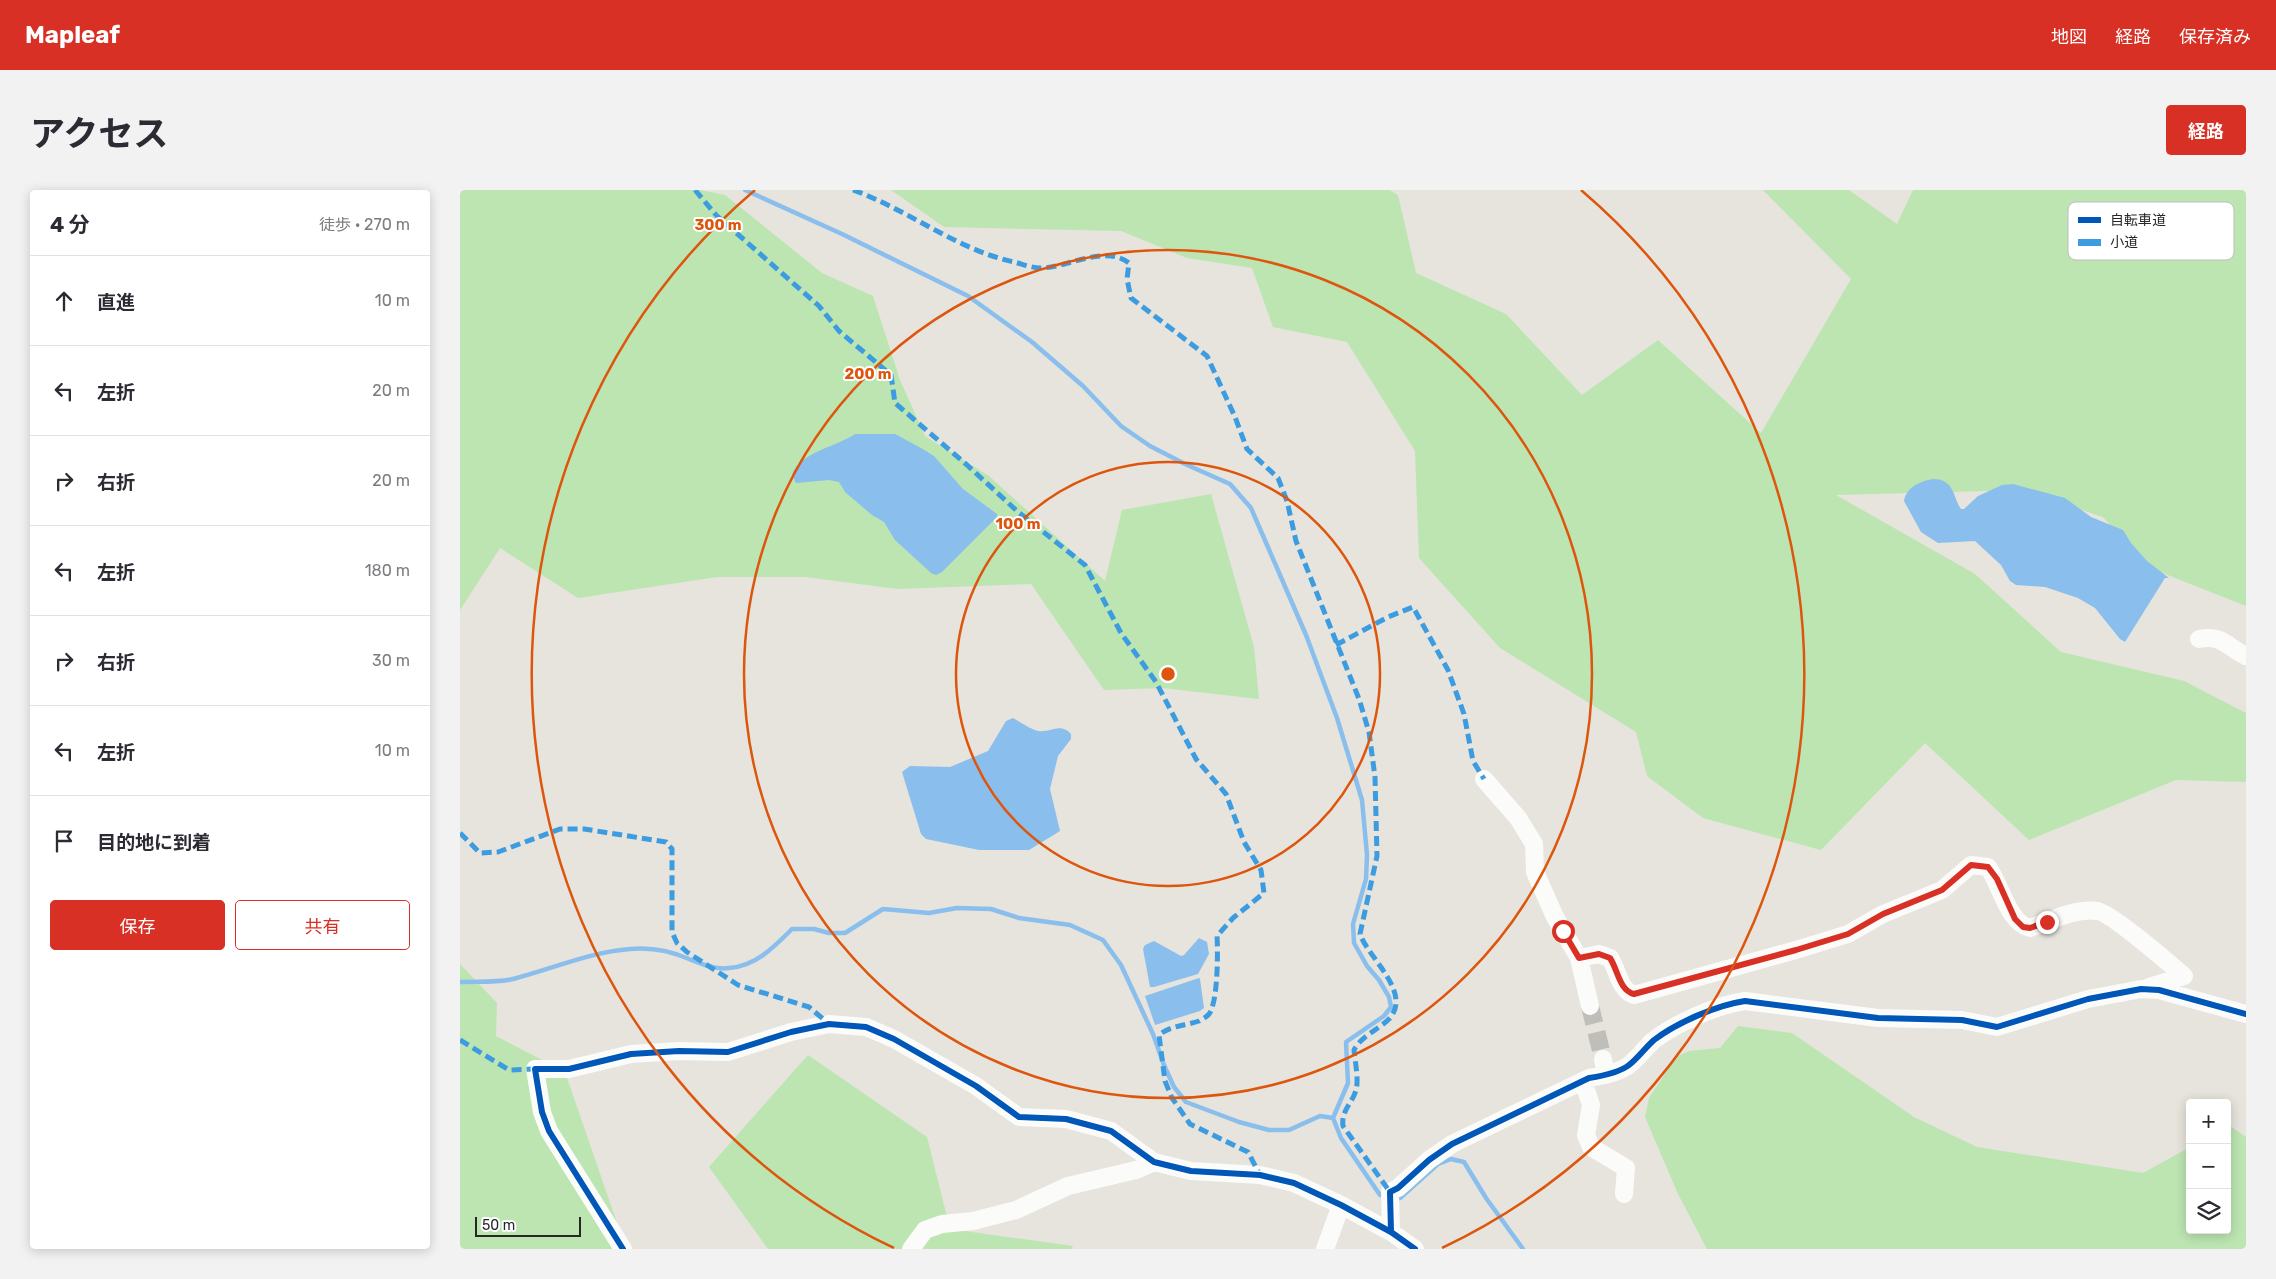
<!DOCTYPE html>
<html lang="ja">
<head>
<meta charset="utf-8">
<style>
	:root { --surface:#fff; --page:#f2f2f3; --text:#2b2b33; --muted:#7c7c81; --line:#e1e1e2; --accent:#d93025 }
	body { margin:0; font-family:Rubik,"Noto Sans JP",sans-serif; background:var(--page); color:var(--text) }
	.controls { position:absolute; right:15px; bottom:15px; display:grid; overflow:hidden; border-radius:5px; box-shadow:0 2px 12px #0003 }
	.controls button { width:45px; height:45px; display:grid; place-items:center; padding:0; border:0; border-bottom:1px solid var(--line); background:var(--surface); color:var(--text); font:25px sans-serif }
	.scale { position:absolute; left:15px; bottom:12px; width:106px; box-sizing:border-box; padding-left:5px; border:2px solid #272727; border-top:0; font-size:14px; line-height:18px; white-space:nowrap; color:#272727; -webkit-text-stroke:4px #fff; paint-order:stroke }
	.stop { position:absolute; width:15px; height:15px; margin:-11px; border:4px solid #d93025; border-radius:50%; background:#fff }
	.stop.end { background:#d93025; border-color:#fff; box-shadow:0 1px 5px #0008 }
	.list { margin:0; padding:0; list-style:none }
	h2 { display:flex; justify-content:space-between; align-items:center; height:65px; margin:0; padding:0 20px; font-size:21px }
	h2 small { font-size:16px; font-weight:400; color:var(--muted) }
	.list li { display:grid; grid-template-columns:32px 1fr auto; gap:15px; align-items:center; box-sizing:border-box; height:90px; padding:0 20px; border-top:1px solid var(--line) }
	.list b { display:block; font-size:19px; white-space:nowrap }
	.list em { font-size:16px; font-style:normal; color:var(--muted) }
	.actions { display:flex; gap:10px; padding:15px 20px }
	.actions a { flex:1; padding:11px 0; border:1px solid var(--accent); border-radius:5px; text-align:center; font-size:18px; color:var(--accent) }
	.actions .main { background:var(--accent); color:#fff }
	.icon { flex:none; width:28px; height:28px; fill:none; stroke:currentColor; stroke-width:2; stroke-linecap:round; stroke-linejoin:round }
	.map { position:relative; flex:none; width:1786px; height:1059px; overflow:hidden; border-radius:5px }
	header { display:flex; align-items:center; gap:30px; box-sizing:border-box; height:70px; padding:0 25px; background:var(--accent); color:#fff }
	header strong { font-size:24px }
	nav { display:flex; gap:28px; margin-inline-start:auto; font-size:18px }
	.intro { display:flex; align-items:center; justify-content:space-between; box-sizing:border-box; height:120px; padding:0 30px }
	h1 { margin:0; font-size:35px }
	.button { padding:12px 22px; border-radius:5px; background:var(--accent); color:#fff; font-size:18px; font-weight:700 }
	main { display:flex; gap:30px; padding:0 30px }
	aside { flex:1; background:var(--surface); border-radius:5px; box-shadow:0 2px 12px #0003 }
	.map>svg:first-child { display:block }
	.green { fill:#bce5b2 }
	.water { fill:#8abeed }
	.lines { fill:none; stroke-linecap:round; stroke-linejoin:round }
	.stream { stroke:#8abeed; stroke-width:4.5 }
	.minor-tunnel { stroke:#c0beb8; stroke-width:18; stroke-dasharray:18 9; stroke-linecap:butt }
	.minor { stroke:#fbfbfa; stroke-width:18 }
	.quiet { stroke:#3d9ce0; stroke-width:5; stroke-dasharray:10 5; stroke-linecap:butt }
	.cycleway-casing { stroke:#fff; stroke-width:9 }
	.cycleway { stroke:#0057b8; stroke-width:6 }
	.route { stroke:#d93025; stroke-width:6 }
	.ring { fill:none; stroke:#de560d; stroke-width:2.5 }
	.key { fill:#fff; stroke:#bebebe; stroke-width:1 }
	.key-label { font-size:14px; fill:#272727 }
	.centre { fill:#de560d; stroke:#fff; stroke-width:2.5 }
	.ring-label { font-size:15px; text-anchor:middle; font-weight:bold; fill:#de560d; stroke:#fff; stroke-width:4; stroke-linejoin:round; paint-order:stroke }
</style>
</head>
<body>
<header>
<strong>Mapleaf</strong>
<nav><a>地図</a><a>経路</a><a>保存済み</a></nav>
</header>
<div class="intro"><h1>アクセス</h1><a class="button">経路</a></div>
<main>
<aside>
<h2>4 分<small>徒歩 · 270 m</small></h2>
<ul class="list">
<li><svg class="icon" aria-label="ahead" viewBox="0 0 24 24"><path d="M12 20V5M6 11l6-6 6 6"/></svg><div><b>直進</b></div><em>10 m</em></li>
<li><svg class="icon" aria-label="left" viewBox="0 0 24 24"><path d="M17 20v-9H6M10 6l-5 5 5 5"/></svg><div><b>左折</b></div><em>20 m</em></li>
<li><svg class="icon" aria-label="right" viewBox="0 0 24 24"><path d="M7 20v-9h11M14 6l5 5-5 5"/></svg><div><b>右折</b></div><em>20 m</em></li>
<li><svg class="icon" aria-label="left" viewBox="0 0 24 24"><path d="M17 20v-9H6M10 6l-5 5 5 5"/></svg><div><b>左折</b></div><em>180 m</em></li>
<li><svg class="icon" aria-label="right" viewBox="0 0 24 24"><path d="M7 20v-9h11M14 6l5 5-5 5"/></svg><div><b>右折</b></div><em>30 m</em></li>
<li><svg class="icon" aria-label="left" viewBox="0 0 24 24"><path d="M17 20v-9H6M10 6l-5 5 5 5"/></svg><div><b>左折</b></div><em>10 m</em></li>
<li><svg class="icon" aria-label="arrive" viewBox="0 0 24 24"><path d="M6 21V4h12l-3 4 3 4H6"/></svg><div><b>目的地に到着</b></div></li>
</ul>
<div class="actions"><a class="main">保存</a><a>共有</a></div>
</aside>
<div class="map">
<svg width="1786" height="1059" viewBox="0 0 1786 1059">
	<rect width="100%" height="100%" fill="#e6e4dc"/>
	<path class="green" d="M 0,0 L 240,0 L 265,5 L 362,83 L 413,106 L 440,190 L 465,246 L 529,286 L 645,391 L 662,320 L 751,304 L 794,457 L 799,509 L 702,498 L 644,500 L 571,394 L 438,399 L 345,387 L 257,387 L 118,408 L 40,358 L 0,420 Z
		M 431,0 L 929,0 L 938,5 L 956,83 L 1046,124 L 1122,205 L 1198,150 L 1301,243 L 1391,89 L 1303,0 L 1389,0 L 1437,34 L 1453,0 L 1786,0 L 1786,416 L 1690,378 L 1643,327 L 1561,300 L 1376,305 L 1515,384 L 1601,462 L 1724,491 L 1786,523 L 1786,592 L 1716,590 L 1569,650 L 1465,553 L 1361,660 L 1243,628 L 1187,586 L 1176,542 L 1040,458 L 959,368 L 955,261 L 887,152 L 813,137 L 792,78 L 727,68 L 661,41 L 484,37 Z
		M 0,774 L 37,813 L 36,846 L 105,882 L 166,1059 L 0,1059 Z
		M 1278,836 L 1332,843 L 1454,927 L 1517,957 L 1683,983 L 1730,957 L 1730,1040 L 1767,1040 L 1767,936 L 1769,935 L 1786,947 L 1786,1059 L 1247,1059 L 1218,1004 L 1185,927 L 1189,908 L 1216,867 L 1229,861 L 1260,858 Z
		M 348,865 L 467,947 L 490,1039 L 613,1056 L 611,1059 L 308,1059 L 249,977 Z"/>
	<path class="water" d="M 395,244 L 435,244 L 461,258 L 474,266 L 503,299 L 537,324 L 537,327 L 482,382 L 476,385 L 471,383 L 435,350 L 424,332 L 412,325 L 385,302 L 379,292 L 369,290 L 336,293 L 332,285 C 338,263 378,256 395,244 Z
		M 1473,289 C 1495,289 1493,308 1501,319 L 1504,319 L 1518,306 L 1542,295 L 1553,294 L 1605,308 L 1631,327 L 1663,340 L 1671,353 L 1687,371 L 1709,388 L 1705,388 L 1665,452 L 1660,449 L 1635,418 L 1618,408 L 1585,397 L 1556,395 L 1550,391 L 1541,375 L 1515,351 L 1478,353 L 1461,342 L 1444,311 C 1446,297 1461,291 1473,289 Z
		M 553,528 C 560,532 570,539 578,541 C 591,543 600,532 611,544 L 611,549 L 598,566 L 590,599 L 600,641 L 569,660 L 519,660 L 466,649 L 461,644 L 442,582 L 450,576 L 490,577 L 528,561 L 546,531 Z
		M 739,748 L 747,752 L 749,764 L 738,784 L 694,797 L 690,797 L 683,759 L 685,755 L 694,751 L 721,766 L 724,765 Z
		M 739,788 L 740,789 L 744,818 L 740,821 L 695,835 L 685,806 Z"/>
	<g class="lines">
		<path class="stream" d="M 285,0 L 382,44 L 508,106 L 572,152 L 623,196 L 661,236 L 690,256 L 725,274 L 770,294 L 791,318 L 846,445 L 877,528 L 902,610 L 907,665 L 906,689 L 893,734 L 894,753 L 907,776 L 919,790 L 929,807 L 931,817 L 924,826 L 886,852 L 888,893 L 873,928 L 881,948 L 920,1005 L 925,1007
			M 0,792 C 17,791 36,793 53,789 C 92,779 130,762 170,759 C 190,757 211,761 229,769 C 242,774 255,780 269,778 C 296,776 314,757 332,739 L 354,739 L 369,743 L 385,743 L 423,719 L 469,723 L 497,718 L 531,719 L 559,728 L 610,735 L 643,750 L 661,775 L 693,844 L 704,875 L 714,897 L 726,912 L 779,932 L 809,940 L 829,940 L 860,926 L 873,928
			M 935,1010 L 940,1008 L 978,974 L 991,969 L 1004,972 L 1026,1008 L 1063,1059"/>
		<path class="minor-tunnel" d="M 1130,816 L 1143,869"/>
		<path class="minor" d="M 1739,449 C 1762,444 1767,457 1786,466
			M 1024,589 L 1058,628 L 1074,654 L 1075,682 L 1095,727 L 1119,768 L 1130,816
			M 1119,768 L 1139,764 L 1150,768 C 1158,780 1159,800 1174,805 L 1336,760 L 1388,744 L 1423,724 L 1482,700 L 1511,675 L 1528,677 C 1541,695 1548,733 1570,738 C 1590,731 1615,718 1637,721 C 1650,722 1711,775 1724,786 L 1689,797
			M 1143,869 L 1146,885
			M 1123,891 L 1131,915 L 1126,945 L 1131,957 L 1166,978 L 1164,1004
			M 931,1042 L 930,1002 L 938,998 L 969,970 L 992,954 L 1129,888 C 1142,886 1159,883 1169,875 C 1178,868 1185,858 1194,850 C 1216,833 1257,815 1285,811 L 1418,828 L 1502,830 L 1537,837 L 1628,809 L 1681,799 L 1699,800 L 1786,824
			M 163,1059 L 89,941 L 82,922 L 75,879 L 109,879 L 171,864 L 219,861 L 268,862 L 331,842 L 369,834 L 406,837 L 434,849 L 516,896 L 559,927 L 606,929 L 651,941 L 694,972 L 731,981 L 800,985 L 834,993 L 881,1015 L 931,1042 L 955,1059
			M 451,1059 L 465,1040 L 482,1034 L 513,1031 L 556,1020 L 608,996 L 676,980 L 694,972
			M 865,1059 L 881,1015"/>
		<path class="quiet" d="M 235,0 L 256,25 L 359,116 L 379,141 L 431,185 L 435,213 L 507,275 L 557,321 L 625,375 L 661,443 L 696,492 L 736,569 L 766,604 L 784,652 L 801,680 L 804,703 L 773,728 L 757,746 C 758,762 758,812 749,824 C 747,827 742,829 739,831 C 725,836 711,835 699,845 L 705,891 L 712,908 L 730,934 L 788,962 L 800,985
			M 393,0 C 449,20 495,59 554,72 C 562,74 572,78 580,78 C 608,78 644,54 669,73 L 667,89 L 671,108 L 747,166 L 775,227 L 787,259 L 818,288 L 827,311 L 836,351 L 899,509 L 909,542 L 915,587 L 917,666 L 900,744 C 909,769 953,803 929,829 C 918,840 901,846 894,860 C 895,872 899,889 896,900 C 892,914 881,920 883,936 L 930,1002
			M 876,455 L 928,427 L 953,417 L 988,480 L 1004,524 L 1013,571 L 1024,589
			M 0,643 L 20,663 L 38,662 L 100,639 L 124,639 L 206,652 L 212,659 L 212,742 L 217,753 L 227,762 L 278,795 L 349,817 L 369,834
			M 0,850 L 49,880 L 75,879"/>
		<g class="cycleway-casing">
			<path id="cycleway" d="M 931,1042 L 930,1002 L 938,998 L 969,970 L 992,954 L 1129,888 C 1142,886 1159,883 1169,875 C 1178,868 1185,858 1194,850 C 1216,833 1257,815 1285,811 L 1418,828 L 1502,830 L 1537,837 L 1628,809 L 1681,799 L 1699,800 L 1786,824
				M 163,1059 L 89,941 L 82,922 L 75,879 L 109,879 L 171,864 L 219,861 L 268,862 L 331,842 L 369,834 L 406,837 L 434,849 L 516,896 L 559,927 L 606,929 L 651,941 L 694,972 L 731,981 L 800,985 L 834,993 L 881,1015 L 931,1042 L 955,1059"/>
		</g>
		<use href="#cycleway" class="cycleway"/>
	</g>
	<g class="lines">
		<path class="route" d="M 1103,741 L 1119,768 L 1139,764 L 1150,768 C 1158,780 1159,800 1174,804 L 1336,760 L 1388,744 L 1423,724 L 1482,700 L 1511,675 L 1528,677 L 1537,689 L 1555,729 L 1563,737 L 1570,738 L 1587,732"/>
	</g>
	<g class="ring">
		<circle cx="708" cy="484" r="212"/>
		<circle cx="708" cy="484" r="424"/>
		<path d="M434 1058A636 636 0 0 1 295 0M1121 0A636 636 0 0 1 982 1058"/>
	</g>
	<rect x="1608" y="12" width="166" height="58" rx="8" class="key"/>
	<rect x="1618" y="27" width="23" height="6" fill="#0057b8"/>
	<rect x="1618" y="49" width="23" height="7" fill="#3d9ce0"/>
	<g class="key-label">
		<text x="1650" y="35">自転車道</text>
		<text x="1650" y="57">小道</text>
	</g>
	<circle cx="708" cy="484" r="8" class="centre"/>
	<g class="ring-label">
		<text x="258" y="40">300 m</text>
		<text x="408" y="189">200 m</text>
		<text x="558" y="339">100 m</text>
	</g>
</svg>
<div class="controls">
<button>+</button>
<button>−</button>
<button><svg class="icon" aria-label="layers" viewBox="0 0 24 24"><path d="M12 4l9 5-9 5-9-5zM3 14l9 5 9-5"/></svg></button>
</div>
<div class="scale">50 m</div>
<div class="stop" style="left:1103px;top:741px"></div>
<div class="stop end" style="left:1587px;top:732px"></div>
</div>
</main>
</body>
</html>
